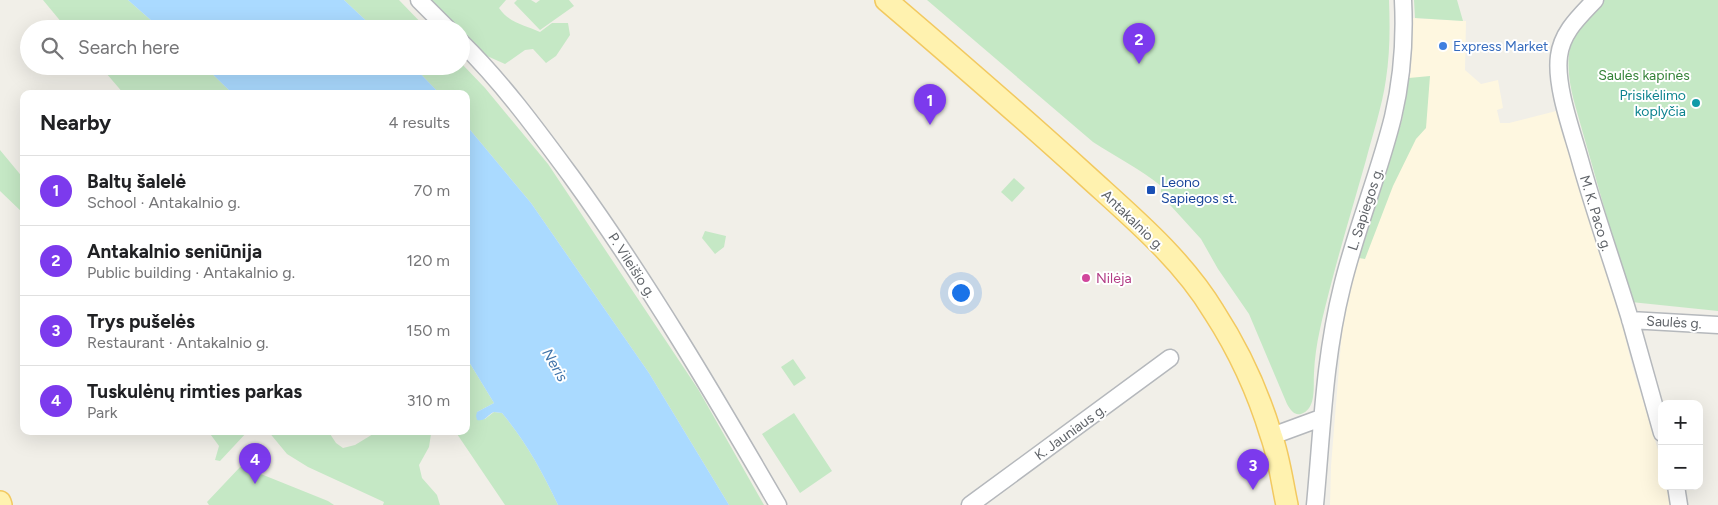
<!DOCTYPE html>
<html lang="en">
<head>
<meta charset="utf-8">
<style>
	:root { --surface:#fff; --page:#f2f2f2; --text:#202124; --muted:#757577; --line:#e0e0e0; --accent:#7c3aed }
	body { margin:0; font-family:Figtree,sans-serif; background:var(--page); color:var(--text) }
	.controls { position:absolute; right:15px; bottom:15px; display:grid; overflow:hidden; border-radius:10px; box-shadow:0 5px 20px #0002 }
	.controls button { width:45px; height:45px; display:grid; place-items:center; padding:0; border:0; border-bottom:1px solid var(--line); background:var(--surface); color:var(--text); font:25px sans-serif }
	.you { position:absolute; left:960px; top:292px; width:18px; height:18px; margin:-12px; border:4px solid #fff; border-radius:50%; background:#1a73e8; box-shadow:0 0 0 8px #1a73e833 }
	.badge { display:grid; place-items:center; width:32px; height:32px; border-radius:50%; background:var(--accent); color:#fff; font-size:16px; font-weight:700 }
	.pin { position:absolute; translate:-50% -41px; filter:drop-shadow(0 1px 2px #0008) }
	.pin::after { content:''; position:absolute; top:26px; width:18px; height:15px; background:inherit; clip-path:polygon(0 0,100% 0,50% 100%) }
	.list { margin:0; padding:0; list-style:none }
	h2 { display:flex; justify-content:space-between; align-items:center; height:65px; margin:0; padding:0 20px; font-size:21px }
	h2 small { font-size:16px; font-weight:400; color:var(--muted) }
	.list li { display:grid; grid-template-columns:32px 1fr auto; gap:15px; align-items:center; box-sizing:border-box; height:70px; padding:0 20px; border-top:1px solid var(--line) }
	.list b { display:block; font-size:19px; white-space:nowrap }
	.list p { margin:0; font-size:16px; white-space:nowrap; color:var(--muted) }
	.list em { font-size:16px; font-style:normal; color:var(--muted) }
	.icon { flex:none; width:28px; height:28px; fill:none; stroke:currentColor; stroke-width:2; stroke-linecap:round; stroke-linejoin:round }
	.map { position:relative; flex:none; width:1718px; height:505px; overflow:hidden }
	.search { position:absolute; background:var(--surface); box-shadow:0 5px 20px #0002; left:20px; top:20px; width:450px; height:55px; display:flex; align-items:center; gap:12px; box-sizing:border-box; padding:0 18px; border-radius:28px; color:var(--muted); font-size:19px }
	.panel { position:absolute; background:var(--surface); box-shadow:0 5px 20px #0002; left:20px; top:90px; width:450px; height:345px; border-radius:10px }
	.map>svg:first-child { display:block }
	.commercial { fill:#fef7e0 }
	.green { fill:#c5e8c5 }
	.water { fill:#aadaff }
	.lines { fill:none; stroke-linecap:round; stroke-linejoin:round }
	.minor-casing { stroke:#b5b8bc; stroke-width:19 }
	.major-casing { stroke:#f2c960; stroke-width:24 }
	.minor { stroke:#fff; stroke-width:16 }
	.major { stroke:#fff2af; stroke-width:21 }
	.shop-dot { fill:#3f7fe0; stroke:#fff; stroke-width:2 }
	.culture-dot { fill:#0f9aa8; stroke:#fff; stroke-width:2 }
	.transit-dot { fill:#1a4fb4; stroke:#fff; stroke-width:2 }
	.hotel-dot { fill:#d1479c; stroke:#fff; stroke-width:2 }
	.labels { text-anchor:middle; stroke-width:4; stroke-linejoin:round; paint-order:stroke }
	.shop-label { font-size:14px; fill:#366cbe; stroke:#fff; text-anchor:start }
	.park-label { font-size:14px; fill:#348238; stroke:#fff }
	.culture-label { font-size:14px; fill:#0d838f; stroke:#fff; text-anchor:end }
	.transit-label { font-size:14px; fill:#164399; stroke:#fff; text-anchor:start }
	.street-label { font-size:14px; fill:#5f6368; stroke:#fff }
	.hotel-label { font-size:14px; fill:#b23c85; stroke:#fff; text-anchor:start }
	.water-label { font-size:15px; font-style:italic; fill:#4174aa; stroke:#fff }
</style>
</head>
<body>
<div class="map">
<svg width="1718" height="505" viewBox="0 0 1718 505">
	<rect width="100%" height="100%" fill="#f1efe8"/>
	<path class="commercial" d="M 1413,18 L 1466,21 L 1465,70 L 1481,84 L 1498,80 L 1503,108 L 1497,110 L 1500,123 L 1509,123 L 1560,110 L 1584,199 L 1619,311 L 1632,365 L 1662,463 L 1662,486 L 1668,486 L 1672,505 L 1330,505 L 1331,466 L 1344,306 L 1402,120 L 1411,68 Z"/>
	<path class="green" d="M 43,0 L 128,0 L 161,29 L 67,29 Z
		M 344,0 L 399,0 L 427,29 L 375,29 Z
		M 429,0 L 506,0 L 499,8 C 509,23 525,25 540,32 L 552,23 L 568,23 L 570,35 L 556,56 L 546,63 L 533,49 L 525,50 L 505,64 L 487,56 L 461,31 L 461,29 L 459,29 Z
		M 517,0 L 531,0 L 536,3 L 540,0 L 569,0 L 574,6 L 540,30 L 514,3 Z
		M 927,0 L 1389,0 C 1390,27 1390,53 1386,79 C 1382,107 1373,133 1366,160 C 1354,203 1341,245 1330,288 C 1323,316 1315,344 1314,373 C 1313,386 1317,409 1301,414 C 1294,416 1290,409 1287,404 L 1249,314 L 1218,269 L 1201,239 L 1161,195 L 1161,186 C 1140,169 1116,157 1093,142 Z
		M 1414,0 L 1457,0 L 1463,21 L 1415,18 Z
		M 1604,0 L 1718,0 L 1718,311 L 1631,302 L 1575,105 C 1563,60 1565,31 1604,0 Z
		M 461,63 L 485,88 L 548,164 L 698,389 L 764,505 L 729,505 L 649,373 L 531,203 L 466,125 L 466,94 L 440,94 L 413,66 L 461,66 Z
		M 100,66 L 204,66 L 233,94 L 124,94 Z
		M 1430,76 L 1426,128 L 1416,139 L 1393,186 L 1365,259 L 1359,258 L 1402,120 L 1409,78 Z
		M 0,150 L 24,179 L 24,214 L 0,191 Z
		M 1014,178 L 1025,188 L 1012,202 L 1001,192 Z
		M 705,231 L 726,236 L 724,247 L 715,254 L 702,238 Z
		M 466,357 L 494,403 L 477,412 L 485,419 L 494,412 L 502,413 C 526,442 542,471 558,505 L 505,505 L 455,431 L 466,431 Z
		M 793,359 L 806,378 L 794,386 L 781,367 Z
		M 794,413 L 832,471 L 800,493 L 762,434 Z
		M 208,431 L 248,431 L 220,461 L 215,460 L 219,446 Z
		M 268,431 L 328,431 L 336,443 L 343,448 L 355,445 L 378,431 L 429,431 L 431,434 L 429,447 L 419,465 L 422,478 L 437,495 L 440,505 L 383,505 L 384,502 L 308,467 L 287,454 Z
		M 241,466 L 328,501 L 334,505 L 209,505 L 207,502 Z"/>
	<path class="water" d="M 128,0 L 344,0 L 375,29 L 161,29 Z
		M 204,66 L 413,66 L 440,94 L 233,94 Z
		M 466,125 L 531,203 L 649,373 L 729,505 L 558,505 C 542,471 526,442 502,413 C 499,413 497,412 494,412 C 487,415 485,422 477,420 L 476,416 L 477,412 L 494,403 L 466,357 Z"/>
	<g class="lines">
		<g class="minor-casing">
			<path id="minor" d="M 419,0 L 448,29
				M 1595,0 C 1579,17 1562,32 1559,56 C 1555,86 1572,131 1580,160 C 1595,214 1614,266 1630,319 C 1641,357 1651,395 1662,433
				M 461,42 C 502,82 537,130 571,176 C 647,281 713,393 778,505
				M 1630,320 L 1718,325
				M 1272,436 L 1321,418
				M 1676,486 L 1679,505
				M 970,505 L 1170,358
				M 1315,505 C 1322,432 1324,359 1342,287 C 1356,229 1379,174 1393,117 C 1402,79 1405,39 1403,0"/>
		</g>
		<g class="major-casing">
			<path id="major" d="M 886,0 C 954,58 1022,117 1088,177 C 1133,218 1182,259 1214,312 C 1238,349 1258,392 1271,435 C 1279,457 1282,482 1287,505
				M 0,502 L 1,505"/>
		</g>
		<use href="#minor" class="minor"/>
		<use href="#major" class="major"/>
	</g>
	<circle class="shop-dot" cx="1443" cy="46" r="5"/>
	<circle class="culture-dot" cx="1696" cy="103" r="5"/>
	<rect class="transit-dot" x="1146" y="185" width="10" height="10" rx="2.5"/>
	<circle class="hotel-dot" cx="1086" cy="278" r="5"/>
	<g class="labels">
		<g class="shop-label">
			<text x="1453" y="51">Express Market</text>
		</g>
		<g class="park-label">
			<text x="1644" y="80">Saulės kapinės</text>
		</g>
		<g class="culture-label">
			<text x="1686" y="100">Prisikėlimo<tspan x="1686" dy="16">koplyčia</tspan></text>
		</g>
		<g class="transit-label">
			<text x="1161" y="187">Leono<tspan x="1161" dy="16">Sapiegos st.</tspan></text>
		</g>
		<g class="street-label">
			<text transform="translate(1365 209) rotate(-72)" y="5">L. Sapiegos g.</text>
			<text transform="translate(1596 213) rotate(73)" y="5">M. K. Paco g.</text>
			<text transform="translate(1133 220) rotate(44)" y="5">Antakalnio g.</text>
			<text transform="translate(632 265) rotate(57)" y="5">P. Vileišio g.</text>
			<text transform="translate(1674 322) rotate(3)" y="5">Saulės g.</text>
			<text transform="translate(1070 432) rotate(-36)" y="5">K. Jauniaus g.</text>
		</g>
		<g class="hotel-label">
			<text x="1096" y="283">Nilėja</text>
		</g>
		<g class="water-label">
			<text transform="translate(555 365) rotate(60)" y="5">Neris</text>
		</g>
	</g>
</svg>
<div class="controls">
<button>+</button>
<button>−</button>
</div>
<div class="you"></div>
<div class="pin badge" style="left:930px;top:125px">1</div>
<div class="pin badge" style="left:1139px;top:64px">2</div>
<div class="pin badge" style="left:1253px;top:490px">3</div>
<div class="pin badge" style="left:255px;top:484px">4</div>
<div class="search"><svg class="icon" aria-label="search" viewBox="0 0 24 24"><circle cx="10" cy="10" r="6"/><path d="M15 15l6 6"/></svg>Search here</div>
<section class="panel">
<h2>Nearby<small>4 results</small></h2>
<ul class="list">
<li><span class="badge">1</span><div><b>Baltų šalelė</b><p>School · Antakalnio g.</p></div><em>70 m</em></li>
<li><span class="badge">2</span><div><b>Antakalnio seniūnija</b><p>Public building · Antakalnio g.</p></div><em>120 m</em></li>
<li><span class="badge">3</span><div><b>Trys pušelės</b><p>Restaurant · Antakalnio g.</p></div><em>150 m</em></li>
<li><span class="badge">4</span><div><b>Tuskulėnų rimties parkas</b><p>Park</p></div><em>310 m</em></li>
</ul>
</section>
</div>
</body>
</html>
